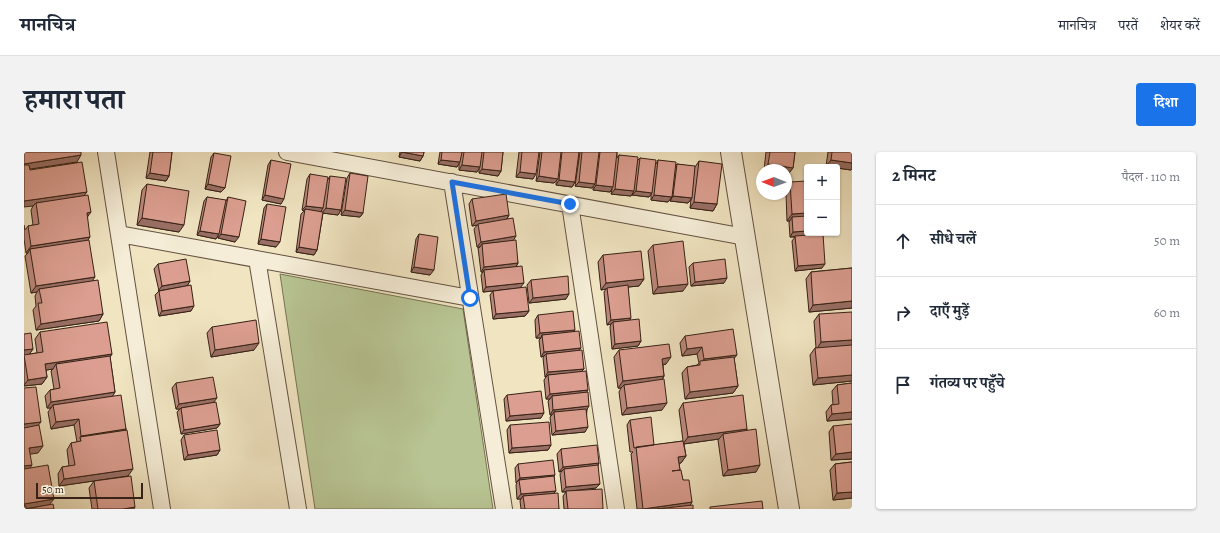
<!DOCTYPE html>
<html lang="hi">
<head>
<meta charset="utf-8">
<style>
	:root { --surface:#fff; --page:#f2f2f3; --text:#1f2937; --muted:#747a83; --line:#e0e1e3; --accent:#1a73e8 }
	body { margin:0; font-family:Alegreya,"Noto Serif Devanagari",serif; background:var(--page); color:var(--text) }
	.controls { position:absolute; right:12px; top:12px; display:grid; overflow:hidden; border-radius:4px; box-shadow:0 1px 3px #0004 }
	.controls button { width:36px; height:36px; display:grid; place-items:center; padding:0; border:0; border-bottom:1px solid var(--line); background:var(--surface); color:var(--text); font:20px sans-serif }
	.compass { position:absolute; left:732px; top:12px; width:36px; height:36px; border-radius:50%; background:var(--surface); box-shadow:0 1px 3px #0004; rotate:271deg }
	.scale { position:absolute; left:12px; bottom:10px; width:107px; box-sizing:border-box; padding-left:4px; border:2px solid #362216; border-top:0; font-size:11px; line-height:14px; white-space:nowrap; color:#362216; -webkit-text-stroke:3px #f5edd7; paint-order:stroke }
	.stop { position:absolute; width:12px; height:12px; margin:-9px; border:3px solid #1a73e8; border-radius:50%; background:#fff }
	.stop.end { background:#1a73e8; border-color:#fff; box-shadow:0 1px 4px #0008 }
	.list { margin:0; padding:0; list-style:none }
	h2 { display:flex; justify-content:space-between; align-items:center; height:52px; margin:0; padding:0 16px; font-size:17px }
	h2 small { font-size:13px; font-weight:400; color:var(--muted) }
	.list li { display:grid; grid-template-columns:26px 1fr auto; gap:12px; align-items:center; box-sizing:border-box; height:72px; padding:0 16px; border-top:1px solid var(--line) }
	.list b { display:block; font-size:15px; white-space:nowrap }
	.list em { font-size:13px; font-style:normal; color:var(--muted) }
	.icon { flex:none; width:22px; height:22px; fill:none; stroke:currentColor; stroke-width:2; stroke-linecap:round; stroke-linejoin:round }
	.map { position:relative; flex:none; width:828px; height:357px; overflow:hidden; border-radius:4px }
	header { display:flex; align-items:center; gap:24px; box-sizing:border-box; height:56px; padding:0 20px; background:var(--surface); border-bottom:1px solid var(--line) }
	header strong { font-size:19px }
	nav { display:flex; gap:22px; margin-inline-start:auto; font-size:14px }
	.intro { display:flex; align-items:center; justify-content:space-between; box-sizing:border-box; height:96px; padding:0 24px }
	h1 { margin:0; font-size:28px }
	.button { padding:10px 18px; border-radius:4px; background:var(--accent); color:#fff; font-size:14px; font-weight:700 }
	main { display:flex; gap:24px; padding:0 24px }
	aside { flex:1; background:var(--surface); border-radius:4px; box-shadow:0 1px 3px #0004 }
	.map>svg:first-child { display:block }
	.green { fill:#b8c493; stroke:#777354 }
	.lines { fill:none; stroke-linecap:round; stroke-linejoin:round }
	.minor-casing { stroke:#645241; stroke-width:18 }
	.tertiary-casing { stroke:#645241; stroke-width:22 }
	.minor { stroke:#f5edd7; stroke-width:16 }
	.tertiary { stroke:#f5edd7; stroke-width:20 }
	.wall { fill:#bc887c; stroke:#362216 }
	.shaded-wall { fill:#996f65; stroke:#362216 }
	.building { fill:#db9e90; stroke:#362216 }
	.route { stroke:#1a73e8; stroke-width:5 }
</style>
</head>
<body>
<header>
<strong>मानचित्र</strong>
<nav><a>मानचित्र</a><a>परतें</a><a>शेयर करें</a></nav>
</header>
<div class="intro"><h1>हमारा पता</h1><a class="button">दिशा</a></div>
<main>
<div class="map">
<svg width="828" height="357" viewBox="0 0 828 357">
	<rect width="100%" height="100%" fill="#f0e4c1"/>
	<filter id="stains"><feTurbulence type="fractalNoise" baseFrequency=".005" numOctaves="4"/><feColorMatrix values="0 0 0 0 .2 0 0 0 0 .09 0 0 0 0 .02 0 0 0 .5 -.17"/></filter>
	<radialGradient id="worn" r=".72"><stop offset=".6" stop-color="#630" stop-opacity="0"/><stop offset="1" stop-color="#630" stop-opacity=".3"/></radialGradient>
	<path class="green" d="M 256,122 L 439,157 L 469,357 L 291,357 Z"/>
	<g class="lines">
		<g class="minor-casing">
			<path id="minor" d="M 82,0 L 138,357
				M 263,0 L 721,85
				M 428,30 L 480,357
				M 546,52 L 592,357
				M 95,82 L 446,146
				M 233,107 L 274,357"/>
		</g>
		<g class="tertiary-casing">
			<path id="tertiary" d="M 707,0 L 765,357"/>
		</g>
		<use href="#minor" class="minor"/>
		<use href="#tertiary" class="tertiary"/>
	</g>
	<path class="wall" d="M 0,0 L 53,10 L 5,17 L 6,18 L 63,40 L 60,43 L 63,65 L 64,88 L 68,129 L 79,162 L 75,169 L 12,178 L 9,158 L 12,154 L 11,144 L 13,140 L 7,141 L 1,104 L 4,101 L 2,101 L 0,87 L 0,73 L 1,78 L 4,74 L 9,73 L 7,58 L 9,54 Z
		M 126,0 L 148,0 L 145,24 L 142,29 L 122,26 Z
		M 376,0 L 400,0 L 399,4 L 396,9 L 375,5 Z
		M 416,0 L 479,0 L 477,19 L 474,24 L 455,21 L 455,16 L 453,20 L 435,18 L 435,11 L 433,15 L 414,12 Z
		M 495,0 L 515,0 L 509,27 L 492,25 Z
		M 516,0 L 555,0 L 551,30 L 548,35 L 532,33 L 532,29 L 530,31 L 512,29 Z
		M 556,0 L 575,0 L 574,1 L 575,0 L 593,0 L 593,6 L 595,3 L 613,9 L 616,6 L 632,12 L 634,8 L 651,14 L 653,12 L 671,15 L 675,9 L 693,52 L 689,59 L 666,56 L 667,47 L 664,51 L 646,49 L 646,47 L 644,50 L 627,48 L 627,42 L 625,45 L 608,43 L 609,41 L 607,44 L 587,42 L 588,37 L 586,40 L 569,38 L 569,34 L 568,36 L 551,34 Z
		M 742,0 L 771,0 L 769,16 L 764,22 L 762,18 L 740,18 Z
		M 804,0 L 828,0 L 827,18 L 813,16 L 813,15 L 802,14 Z
		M 190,1 L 201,36 L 197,40 L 181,37 L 187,5 Z
		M 247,8 L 257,52 L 238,48 L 244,13 Z
		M 326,21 L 339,61 L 336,65 L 317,63 L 323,26 Z
		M 286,22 L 303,29 L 306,24 L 317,58 L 314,63 L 299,61 L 293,98 L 290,103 L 272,100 L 277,62 L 280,59 L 278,58 L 283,27 Z
		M 766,30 L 796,82 L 798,116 L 771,119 L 768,89 L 771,85 L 766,85 L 765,70 L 766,69 L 763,69 L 762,42 L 762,36 Z
		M 123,32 L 155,80 L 113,73 L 118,38 Z
		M 183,45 L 202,49 L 204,45 L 211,90 L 194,86 L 194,84 L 192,87 L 173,83 L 180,49 Z
		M 448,47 L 485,63 L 483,67 L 489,88 L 494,111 L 492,115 L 497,136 L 505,159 L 501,164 L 469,167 L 466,143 L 469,139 L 459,140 L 457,123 L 459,120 L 457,120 L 454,96 L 456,95 L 453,95 L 450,77 L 453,73 L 448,74 L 445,52 Z
		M 243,52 L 252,95 L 234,92 L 240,56 Z
		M 395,82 L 406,123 L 387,120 L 392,87 Z
		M 629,93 L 659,139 L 629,142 L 624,99 Z
		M 579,103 L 620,127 L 615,134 L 604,135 L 606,168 L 617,189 L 614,194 L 588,197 L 586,175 L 587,172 L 583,173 L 580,140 L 582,137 L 577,138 L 574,110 Z
		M 669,111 L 700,131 L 667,134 L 665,115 Z
		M 134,112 L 166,129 L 163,134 L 167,159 L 135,164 L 131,143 L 135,139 L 130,117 Z
		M 828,116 L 828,156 L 785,160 L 782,127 L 787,120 Z
		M 507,128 L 542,147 L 505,151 L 503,133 Z
		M 795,162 L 828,229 L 789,233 L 786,203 L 791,196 L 792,196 L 790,169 Z
		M 514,163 L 550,180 L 555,198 L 560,217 L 557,220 L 562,240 L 563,258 L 561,280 L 528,283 L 526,265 L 528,263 L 526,263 L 524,249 L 526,247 L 522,247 L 520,228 L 522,225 L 521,225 L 519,206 L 520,204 L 517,205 L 515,188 L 517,186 L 512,186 L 511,168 Z
		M 188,175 L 230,198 L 187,205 L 183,181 Z
		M 16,180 L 88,202 L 86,205 L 91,240 L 88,244 L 102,277 L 102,278 L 104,324 L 35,334 L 34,322 L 38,315 L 45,314 L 43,298 L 47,291 L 53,290 L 50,273 L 27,277 L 24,260 L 27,256 L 23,256 L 21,244 L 26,238 L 30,237 L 27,219 L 29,217 L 22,218 L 23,225 L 18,232 L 0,234 L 0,182 L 9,197 L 5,202 L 13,201 L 11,187 Z
		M 661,184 L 713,203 L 710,206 L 714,234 L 709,241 L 661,247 L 658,221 L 663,215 L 673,213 L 675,211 L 673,202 L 658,204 L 656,191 Z
		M 595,198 L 642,212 L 639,213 L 640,224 L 638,228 L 638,258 L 598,263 L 595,240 L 597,236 L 594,236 L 590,205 Z
		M 152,231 L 190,250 L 196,272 L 193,276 L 157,282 L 153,260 L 156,257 L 152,257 L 148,236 Z
		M 828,231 L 828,267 L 803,269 L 802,260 L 807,253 L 809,253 L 808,239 L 813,233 Z
		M 483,243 L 517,266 L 482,269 L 480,247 Z
		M 659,251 L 723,277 L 723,278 L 732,320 L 699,324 L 694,288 L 695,287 L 660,292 L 662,304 L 657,311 L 655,311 L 656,318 L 659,328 L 668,350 L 666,353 L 669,357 L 613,357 L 607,302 L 609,300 L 606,300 L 603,273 L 606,268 L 630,293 L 659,289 L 655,258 Z
		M 486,273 L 527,293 L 524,298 L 485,301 L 483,278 Z
		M 809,274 L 828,307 L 807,308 L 805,280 Z
		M 160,283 L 196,298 L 193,303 L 160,308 L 157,288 Z
		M 537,297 L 575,311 L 574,313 L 572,336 L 548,339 L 579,357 L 540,357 L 539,344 L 542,340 L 538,340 L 536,322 L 538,319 L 535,320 L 533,302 Z
		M 828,310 L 828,346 L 809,348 L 806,318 L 811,312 Z
		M 494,312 L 530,324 L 530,341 L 535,357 L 497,357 L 496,349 L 497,347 L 493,347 L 492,333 L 493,331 L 492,331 L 491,316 Z
		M 70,329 L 110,357 L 68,357 L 65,336 Z"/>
	<path class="shaded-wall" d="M 378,0 L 399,4 L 396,9 L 375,5 Z
		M 57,3 L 53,10 L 0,18 L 0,12 Z
		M 417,8 L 436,10 L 433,15 L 414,12 Z
		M 807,8 L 828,11 L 828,17 L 827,18 L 813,16 L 813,15 L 802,14 Z
		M 744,12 L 769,16 L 764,22 L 762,22 L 762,18 L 740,18 Z
		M 438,13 L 456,15 L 453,20 L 435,18 Z
		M 458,17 L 477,19 L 474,24 L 455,21 Z
		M 496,20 L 512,22 L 509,27 L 492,25 Z
		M 126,21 L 145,24 L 142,29 L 122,26 Z
		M 515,24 L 534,27 L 530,31 L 512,29 Z
		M 535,28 L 551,30 L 548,35 L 532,33 Z
		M 555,30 L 571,32 L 568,36 L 551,34 Z
		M 184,32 L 201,36 L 197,40 L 181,37 Z
		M 572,33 L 589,35 L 586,40 L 569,38 Z
		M 591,37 L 610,39 L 607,44 L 587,42 Z
		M 612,39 L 628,41 L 625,45 L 608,43 Z
		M 63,40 L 58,46 L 12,51 L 9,54 L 0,55 L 0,49 Z
		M 241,43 L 260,47 L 257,52 L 238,48 Z
		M 630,43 L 648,45 L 644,50 L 627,48 Z
		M 649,44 L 668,46 L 664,51 L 646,49 Z
		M 670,50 L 693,52 L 689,59 L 666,56 Z
		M 282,54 L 299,56 L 296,61 L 281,57 L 280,59 L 278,58 Z
		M 302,56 L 317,58 L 314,63 L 298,61 Z
		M 321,58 L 339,61 L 336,65 L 317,63 Z
		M 67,60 L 62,67 L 63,61 Z
		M 783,61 L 783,68 L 768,65 L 766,69 L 763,69 L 768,62 Z
		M 485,63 L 482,68 L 448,74 L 452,69 Z
		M 118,66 L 160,73 L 155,80 L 113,73 Z
		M 176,79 L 195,82 L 192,87 L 173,83 Z
		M 783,79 L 783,81 L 797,81 L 795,83 L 766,85 L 769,80 Z
		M 197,82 L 215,85 L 211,90 L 194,86 Z
		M 492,84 L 489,89 L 458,92 L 456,95 L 453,95 L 457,90 Z
		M 66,85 L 62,91 L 6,97 L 4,101 L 2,101 L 7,94 Z
		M 237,87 L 256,90 L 252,95 L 234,92 Z
		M 275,95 L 293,98 L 290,103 L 272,100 Z
		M 494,111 L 491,116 L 460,118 L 459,120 L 457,120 L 460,115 Z
		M 801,112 L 798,116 L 771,119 L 774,114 Z
		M 390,115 L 410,118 L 406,123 L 387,120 Z
		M 71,125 L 66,132 L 15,137 L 13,140 L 7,141 L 12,134 Z
		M 703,126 L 700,131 L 667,134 L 671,130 Z
		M 620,127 L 615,134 L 583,137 L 583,136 L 582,137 L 577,138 L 582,131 Z
		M 166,129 L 163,134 L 134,139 L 138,134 Z
		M 500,131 L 496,136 L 459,140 L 462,135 Z
		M 664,132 L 659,139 L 629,142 L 634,135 Z
		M 545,142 L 542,147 L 505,151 L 509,146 Z
		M 828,149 L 828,156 L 785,160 L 789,153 Z
		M 170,154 L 167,159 L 135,164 L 138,159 Z
		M 505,159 L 501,164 L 469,167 L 472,162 Z
		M 79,162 L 75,169 L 12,178 L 17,172 Z
		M 607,166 L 604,170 L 589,170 L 587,172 L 583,173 L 587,168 Z
		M 551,178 L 548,182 L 518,183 L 517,186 L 512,186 L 516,181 Z
		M 828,188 L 828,194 L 793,197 L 797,190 Z
		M 617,189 L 614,194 L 588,197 L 591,192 Z
		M 235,191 L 230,198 L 187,205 L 191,198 Z
		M 678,195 L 673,202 L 658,204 L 663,197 Z
		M 557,196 L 553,201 L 522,202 L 520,204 L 517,205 L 520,200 Z
		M 9,197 L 4,204 L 0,204 L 0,198 Z
		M 88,202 L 83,209 L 32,212 L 29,217 L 16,219 L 21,212 Z
		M 713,203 L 708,209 L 675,214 L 680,207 Z
		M 647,205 L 642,212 L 633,213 L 638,207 Z
		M 560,217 L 556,221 L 524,223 L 522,225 L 521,225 L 524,220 Z
		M 828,223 L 828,229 L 789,233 L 794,226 Z
		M 640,224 L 636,231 L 600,233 L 597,236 L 594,236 L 599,229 Z
		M 23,225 L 18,232 L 0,234 L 0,233 L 4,228 Z
		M 714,234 L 709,241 L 661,247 L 666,240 Z
		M 564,238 L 561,243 L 528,244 L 526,247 L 522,247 L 526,242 Z
		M 91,240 L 87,247 L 29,253 L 27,256 L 23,256 L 27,250 Z
		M 193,246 L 189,251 L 157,256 L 156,257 L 152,257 L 155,252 Z
		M 643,251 L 638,258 L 598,263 L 603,256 Z
		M 565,254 L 562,259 L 530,260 L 528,263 L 526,263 L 529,258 Z
		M 828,260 L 828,267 L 803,269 L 808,262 Z
		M 520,261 L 517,266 L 482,269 L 486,264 Z
		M 55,267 L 50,273 L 27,277 L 32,270 Z
		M 17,270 L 12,276 L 0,278 L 0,272 Z
		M 196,272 L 193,276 L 157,282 L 160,278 Z
		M 564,275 L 561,280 L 528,283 L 532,279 Z
		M 102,277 L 98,284 L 57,289 L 56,286 L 57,284 Z
		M 723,277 L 718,284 L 699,282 L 695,287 L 659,292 L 664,285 Z
		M 527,293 L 524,298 L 485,301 L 488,296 Z
		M 19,294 L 14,301 L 1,303 L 5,296 Z
		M 196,298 L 193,303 L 160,308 L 164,303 Z
		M 828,300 L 828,307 L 807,308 L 812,302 Z
		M 662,304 L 657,311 L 650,312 L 654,305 Z
		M 575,311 L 572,316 L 540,317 L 538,319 L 535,320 L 539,315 Z
		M 8,313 L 4,319 L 0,320 L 0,314 Z
		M 736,313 L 732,320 L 699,324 L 704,318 Z
		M 109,317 L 104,324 L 35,334 L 40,327 Z
		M 531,323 L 527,327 L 495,328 L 492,331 L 496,326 Z
		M 576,332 L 572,336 L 538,340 L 542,335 Z
		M 532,339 L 528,343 L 499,344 L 497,347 L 493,347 L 497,342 Z
		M 828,340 L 828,346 L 809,348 L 813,341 Z
		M 30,347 L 25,353 L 0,357 L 0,352 Z
		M 668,350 L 664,357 L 619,357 Z
		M 111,355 L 110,357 L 99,357 Z"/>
	<path class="building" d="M 0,0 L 57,0 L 57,3 L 0,12 Z
		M 129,0 L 148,0 L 145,24 L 126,21 Z
		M 378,0 L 400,0 L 399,4 Z
		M 418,0 L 438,0 L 436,10 L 417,8 Z
		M 440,0 L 458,0 L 456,15 L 438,13 Z
		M 460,0 L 479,0 L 477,19 L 458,17 Z
		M 498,0 L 515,0 L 512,22 L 496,20 Z
		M 518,0 L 537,0 L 534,27 L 515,24 Z
		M 538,0 L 555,0 L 551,30 L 535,28 Z
		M 558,0 L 575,0 L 571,32 L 555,30 Z
		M 576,0 L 593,0 L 589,35 L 572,33 Z
		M 746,0 L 771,0 L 769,16 L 744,12 Z
		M 808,0 L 828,0 L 828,11 L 807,8 Z
		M 190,1 L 207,4 L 201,36 L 184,32 Z
		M 595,3 L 614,5 L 610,39 L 591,37 Z
		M 616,6 L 632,8 L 628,41 L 612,39 Z
		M 247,8 L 267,12 L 260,47 L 241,43 Z
		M 634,8 L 652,10 L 648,45 L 630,43 Z
		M 675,9 L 698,12 L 693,52 L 670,50 Z
		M 58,10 L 63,40 L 0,49 L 0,13 L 5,13 L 6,18 Z
		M 653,12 L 671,14 L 668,46 L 649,44 Z
		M 326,21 L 344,24 L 339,61 L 321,58 Z
		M 286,22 L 304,25 L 299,56 L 282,54 Z
		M 306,24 L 322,26 L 317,58 L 302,56 Z
		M 783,29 L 783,61 L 768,62 L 766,30 Z
		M 123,32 L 165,39 L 160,73 L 118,66 Z
		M 482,42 L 485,63 L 452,69 L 448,47 Z
		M 64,43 L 67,60 L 63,61 L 66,85 L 7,94 L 4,74 L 15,72 L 12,51 Z
		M 183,45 L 202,48 L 195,82 L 176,79 Z
		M 204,45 L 222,49 L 215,85 L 197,82 Z
		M 243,52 L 262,55 L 256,90 L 237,87 Z
		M 281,57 L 299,60 L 293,98 L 275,95 Z
		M 783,64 L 783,79 L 769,80 L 768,65 Z
		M 489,66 L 492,84 L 457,90 L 454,72 Z
		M 395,82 L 414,85 L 410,118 L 390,115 Z
		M 799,82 L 801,112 L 774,114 L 771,84 Z
		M 65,88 L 71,125 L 12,134 L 6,97 Z
		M 492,88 L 494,111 L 460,115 L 458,92 Z
		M 659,89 L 664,132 L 634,135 L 629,93 Z
		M 617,99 L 620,127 L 582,131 L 579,103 Z
		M 162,107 L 166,129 L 138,134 L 134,112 Z
		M 701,107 L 703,126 L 671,130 L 669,111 Z
		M 498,114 L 500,131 L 462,135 L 460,118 Z
		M 828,116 L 828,149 L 789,153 L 787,120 Z
		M 544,124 L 545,142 L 509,146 L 507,128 Z
		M 74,128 L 79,162 L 17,172 L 14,151 L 18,151 L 15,137 Z
		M 167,133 L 170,154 L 138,159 L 135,139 Z
		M 604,133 L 607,166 L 587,168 L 583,136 Z
		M 502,135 L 505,159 L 472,162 L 469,139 Z
		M 549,159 L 551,178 L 516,181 L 514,163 Z
		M 828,160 L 828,188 L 797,190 L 795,162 Z
		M 615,167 L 617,189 L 591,192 L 589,170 Z
		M 232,168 L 235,191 L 191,198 L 188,175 Z
		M 83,170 L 88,202 L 21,212 L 23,225 L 4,228 L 0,203 L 19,200 L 16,180 Z
		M 709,177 L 713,203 L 680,207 L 678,195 L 663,197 L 661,184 Z
		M 555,179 L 557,196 L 520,200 L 518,183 Z
		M 7,181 L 9,197 L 0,198 L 0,182 Z
		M 645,192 L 647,205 L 638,207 L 640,224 L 599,229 L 595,198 Z
		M 828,193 L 828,223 L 794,226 L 791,196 Z
		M 558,198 L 560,217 L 524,220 L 522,202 Z
		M 86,204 L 91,240 L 27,250 L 26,238 L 36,236 L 32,212 Z
		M 710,205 L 714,234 L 666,240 L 663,215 L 676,213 L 676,209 Z
		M 562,219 L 564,238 L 526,242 L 524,223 Z
		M 189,225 L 193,246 L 155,252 L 152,231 Z
		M 640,227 L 643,251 L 603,256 L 600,233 Z
		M 828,231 L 828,260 L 808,262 L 807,253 L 815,252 L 813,233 Z
		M 12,235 L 17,270 L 0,272 L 0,236 Z
		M 517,239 L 520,261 L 486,264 L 483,243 Z
		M 564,240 L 565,254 L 529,258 L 528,244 Z
		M 97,243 L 102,277 L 57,284 L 55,267 L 32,270 L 29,253 Z
		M 719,243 L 723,277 L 664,285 L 659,251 Z
		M 192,250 L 196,272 L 160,278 L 157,256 Z
		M 562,257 L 564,275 L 532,279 L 530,260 Z
		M 627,265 L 630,293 L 610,296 L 606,268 Z
		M 525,270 L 527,293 L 488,296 L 486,273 Z
		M 828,272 L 828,300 L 812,302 L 809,274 Z
		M 15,273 L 19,294 L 5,296 L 8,313 L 0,314 L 0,276 Z
		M 732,277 L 736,313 L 704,318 L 699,282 Z
		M 103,278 L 109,317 L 40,327 L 38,315 L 51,313 L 47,291 L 57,289 L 56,285 Z
		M 193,278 L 196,298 L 164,303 L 160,283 Z
		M 659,289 L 662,304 L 654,305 L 656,318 L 648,319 L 657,318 L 659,328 L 665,328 L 668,350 L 619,357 L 612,295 Z
		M 573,293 L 575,311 L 539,315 L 537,297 Z
		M 529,308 L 531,323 L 496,326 L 494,312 Z
		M 828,310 L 828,340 L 813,341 L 811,312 Z
		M 24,313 L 30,347 L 0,352 L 0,317 Z
		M 574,313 L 576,332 L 542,335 L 540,317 Z
		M 107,324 L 111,355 L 99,357 L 74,357 L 70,329 Z
		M 530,324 L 532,339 L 497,342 L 495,328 Z
		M 578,337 L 579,357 L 544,357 L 542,339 Z
		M 534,341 L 535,357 L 501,357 L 499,344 Z
		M 738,349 L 739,357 L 686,357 L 686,355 Z
		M 29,352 L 30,357 L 0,357 L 0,354 L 2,354 L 2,357 Z
		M 669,353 L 669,357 L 633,357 Z"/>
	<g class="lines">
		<path class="route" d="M 446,146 L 428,30 L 546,52"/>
	</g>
	<rect width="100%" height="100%" filter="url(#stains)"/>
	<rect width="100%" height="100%" fill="url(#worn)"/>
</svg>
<div class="controls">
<button>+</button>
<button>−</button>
</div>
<svg class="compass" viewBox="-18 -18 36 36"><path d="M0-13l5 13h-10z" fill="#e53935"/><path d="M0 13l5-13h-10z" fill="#747a83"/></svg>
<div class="scale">50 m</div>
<div class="stop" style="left:446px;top:146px"></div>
<div class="stop end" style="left:546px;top:52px"></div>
</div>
<aside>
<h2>2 मिनट<small>पैदल · 110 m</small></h2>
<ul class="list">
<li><svg class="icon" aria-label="ahead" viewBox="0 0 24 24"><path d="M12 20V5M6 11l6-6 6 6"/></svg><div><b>सीधे चलें</b></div><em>50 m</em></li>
<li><svg class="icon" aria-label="right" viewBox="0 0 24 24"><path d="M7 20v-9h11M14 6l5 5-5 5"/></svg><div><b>दाएँ मुड़ें</b></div><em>60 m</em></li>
<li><svg class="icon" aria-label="arrive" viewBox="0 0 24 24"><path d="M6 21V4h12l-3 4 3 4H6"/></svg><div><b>गंतव्य पर पहुँचे</b></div></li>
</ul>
</aside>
</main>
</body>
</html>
